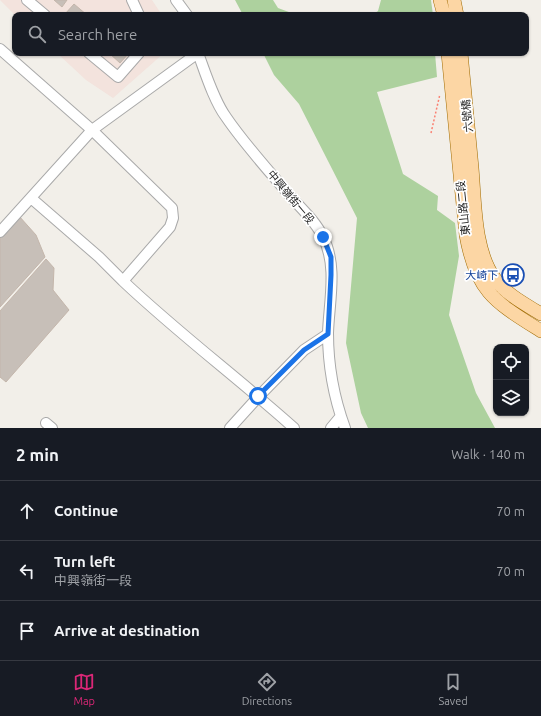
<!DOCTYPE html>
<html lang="en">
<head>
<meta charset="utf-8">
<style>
	:root { --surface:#171b24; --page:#242831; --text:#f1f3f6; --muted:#9ea1a6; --line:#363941; --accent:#db2777 }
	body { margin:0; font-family:Ubuntu,"Noto Sans TC",sans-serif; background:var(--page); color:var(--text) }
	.controls { position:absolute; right:12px; bottom:12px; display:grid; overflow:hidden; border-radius:8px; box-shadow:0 1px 3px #0004 }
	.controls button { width:36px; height:36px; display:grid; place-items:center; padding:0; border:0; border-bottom:1px solid var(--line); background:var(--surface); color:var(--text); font:20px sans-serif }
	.stop { position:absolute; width:12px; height:12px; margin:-9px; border:3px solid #1a73e8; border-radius:50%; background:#fff }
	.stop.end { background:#1a73e8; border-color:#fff; box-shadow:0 1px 4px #0008 }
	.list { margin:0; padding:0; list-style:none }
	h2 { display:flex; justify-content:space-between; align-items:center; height:52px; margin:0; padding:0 16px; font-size:17px }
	h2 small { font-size:13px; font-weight:400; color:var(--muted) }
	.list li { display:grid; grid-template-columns:26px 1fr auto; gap:12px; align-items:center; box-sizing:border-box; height:60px; padding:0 16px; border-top:1px solid var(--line) }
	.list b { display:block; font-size:15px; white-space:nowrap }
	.list p { margin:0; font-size:13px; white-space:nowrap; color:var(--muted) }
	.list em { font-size:13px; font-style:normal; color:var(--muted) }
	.icon { flex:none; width:22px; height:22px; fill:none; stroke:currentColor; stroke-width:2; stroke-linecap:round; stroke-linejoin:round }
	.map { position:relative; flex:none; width:541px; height:428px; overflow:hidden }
	.search { position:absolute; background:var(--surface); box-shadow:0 1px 3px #0004; left:12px; right:12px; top:12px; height:44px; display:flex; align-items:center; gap:10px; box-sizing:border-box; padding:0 14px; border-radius:8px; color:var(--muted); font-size:15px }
	.sheet { height:232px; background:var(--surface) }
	nav { display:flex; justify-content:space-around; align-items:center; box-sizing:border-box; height:56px; border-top:1px solid var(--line); background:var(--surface); font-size:11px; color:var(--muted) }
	nav a { display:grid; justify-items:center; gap:2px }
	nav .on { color:var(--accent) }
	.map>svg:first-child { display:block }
	.military { fill:#f3e3dd }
	.forest { fill:#add19e }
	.building { fill:#c7bfb8; stroke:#c4b6ab }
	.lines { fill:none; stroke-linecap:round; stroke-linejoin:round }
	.minor-casing { stroke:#a9a9a9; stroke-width:12 }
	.major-casing { stroke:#a06b00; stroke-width:14 }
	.path { stroke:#fa8072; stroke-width:1.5; stroke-dasharray:2 2; stroke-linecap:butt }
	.minor { stroke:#fff; stroke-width:10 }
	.major { stroke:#fcd6a4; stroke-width:13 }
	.route { stroke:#1a73e8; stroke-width:5 }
	.labels { text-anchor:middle; stroke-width:3.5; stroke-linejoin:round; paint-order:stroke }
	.street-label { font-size:11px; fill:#222; stroke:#fff }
	.transit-label { font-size:11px; fill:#164399; stroke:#fff; text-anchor:end }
</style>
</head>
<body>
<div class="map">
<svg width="541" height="428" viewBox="0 0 541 428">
	<rect width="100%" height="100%" fill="#f2efe9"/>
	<path class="military" d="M 0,0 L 152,0 L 162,15 L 15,15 Z
		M 57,53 L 164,53 L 113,98 L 86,80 Z"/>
	<path class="forest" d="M 235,0 L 273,0 L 278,8 L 297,15 L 243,15 Z
		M 381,0 L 431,0 L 433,15 L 372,15 L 378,11 Z
		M 263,53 L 435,53 L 437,77 L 377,92 L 403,174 L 438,196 L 437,210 L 455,223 L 459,256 L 449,315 L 476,393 L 495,428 L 368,428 L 361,413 L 346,343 L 357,218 L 299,104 L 274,75 Z"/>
	<path class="building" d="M 54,0 L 67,0 L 62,7 Z
		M 74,4 L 87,15 L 65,14 Z
		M 109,53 L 129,53 L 120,63 Z
		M 19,216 L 36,235 L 45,257 L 0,307 L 0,237 Z
		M 46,259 L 54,268 L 53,290 L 69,310 L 6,382 L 0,377 L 0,311 Z"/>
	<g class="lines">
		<g class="minor-casing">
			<path id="minor" d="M 27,0 L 45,15
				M 132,0 L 139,15
				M 176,0 L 187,15
				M 0,49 L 92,130 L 172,208 L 173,218 L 170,227 L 123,281 C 178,333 238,378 294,428
				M 89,53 L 118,77 L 139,53
				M 198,53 C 205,72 214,101 226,117 C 245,145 269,171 291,197 C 302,209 316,222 323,237 C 338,266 329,302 328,333 C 328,365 334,398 345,428
				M 31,198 L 99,257 L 123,281
				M 0,232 L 92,130 L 198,53
				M 46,423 L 52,428
				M 230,428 L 259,396 L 304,350 L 328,334
				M 331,428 L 341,416"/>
		</g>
		<g class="major-casing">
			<path id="major" d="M 440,0 L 444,15
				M 454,0 L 457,15
				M 448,53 L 466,235 C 476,292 495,302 541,331
				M 461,53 C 465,91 468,130 472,168 C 475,202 474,251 495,279 C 507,295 525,304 541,314"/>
		</g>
		<path class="path" d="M 431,133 L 440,94"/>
		<use href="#minor" class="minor"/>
		<use href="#major" class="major"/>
	</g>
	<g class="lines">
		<path class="route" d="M 258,396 L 304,350 L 328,334 L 331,275 L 331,257 L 323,237"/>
	</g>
	<defs>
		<g id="bus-ring" transform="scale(1.15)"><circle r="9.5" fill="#fff" stroke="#1a4fb4" stroke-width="1.5"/><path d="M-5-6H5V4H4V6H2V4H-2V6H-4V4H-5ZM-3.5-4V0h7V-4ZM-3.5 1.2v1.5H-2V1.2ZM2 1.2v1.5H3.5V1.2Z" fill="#1a4fb4"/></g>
	</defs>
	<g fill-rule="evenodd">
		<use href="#bus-ring" x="513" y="275"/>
	</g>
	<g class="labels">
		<g class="street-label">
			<text transform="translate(467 116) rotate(-96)" y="4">六號橋</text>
			<text transform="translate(291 197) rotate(50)" y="4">中興嶺街一段</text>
			<text transform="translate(463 208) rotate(-96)" y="4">東山路二段</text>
		</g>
		<g class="transit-label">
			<text x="498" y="279">大崎下</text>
		</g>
	</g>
</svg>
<div class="controls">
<button><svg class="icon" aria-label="locate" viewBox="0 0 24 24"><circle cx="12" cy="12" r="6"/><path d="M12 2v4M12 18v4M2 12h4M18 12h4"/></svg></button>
<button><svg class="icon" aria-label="layers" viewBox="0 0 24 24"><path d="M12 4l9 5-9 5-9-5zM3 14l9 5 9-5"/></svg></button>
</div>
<div class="stop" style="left:258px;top:396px"></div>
<div class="stop end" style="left:323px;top:237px"></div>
<div class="search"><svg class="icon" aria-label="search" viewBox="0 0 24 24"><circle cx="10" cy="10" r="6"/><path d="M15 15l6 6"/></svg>Search here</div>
</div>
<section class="sheet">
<h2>2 min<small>Walk · 140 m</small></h2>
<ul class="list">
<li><svg class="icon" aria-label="ahead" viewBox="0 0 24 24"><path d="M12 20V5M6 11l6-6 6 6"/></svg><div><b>Continue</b></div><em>70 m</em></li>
<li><svg class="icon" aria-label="left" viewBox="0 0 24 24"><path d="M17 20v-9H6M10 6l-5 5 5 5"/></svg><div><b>Turn left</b><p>中興嶺街一段</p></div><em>70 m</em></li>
<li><svg class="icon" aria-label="arrive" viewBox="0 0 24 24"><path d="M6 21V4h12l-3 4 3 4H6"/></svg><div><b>Arrive at destination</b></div></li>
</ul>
</section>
<nav>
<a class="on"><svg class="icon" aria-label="map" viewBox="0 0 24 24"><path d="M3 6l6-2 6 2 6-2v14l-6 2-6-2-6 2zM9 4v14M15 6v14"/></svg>Map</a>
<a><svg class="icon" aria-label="directions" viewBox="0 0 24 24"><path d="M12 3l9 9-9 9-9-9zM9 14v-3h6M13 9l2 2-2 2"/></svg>Directions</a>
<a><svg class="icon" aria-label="saved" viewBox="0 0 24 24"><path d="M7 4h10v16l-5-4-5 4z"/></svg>Saved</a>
</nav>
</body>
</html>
